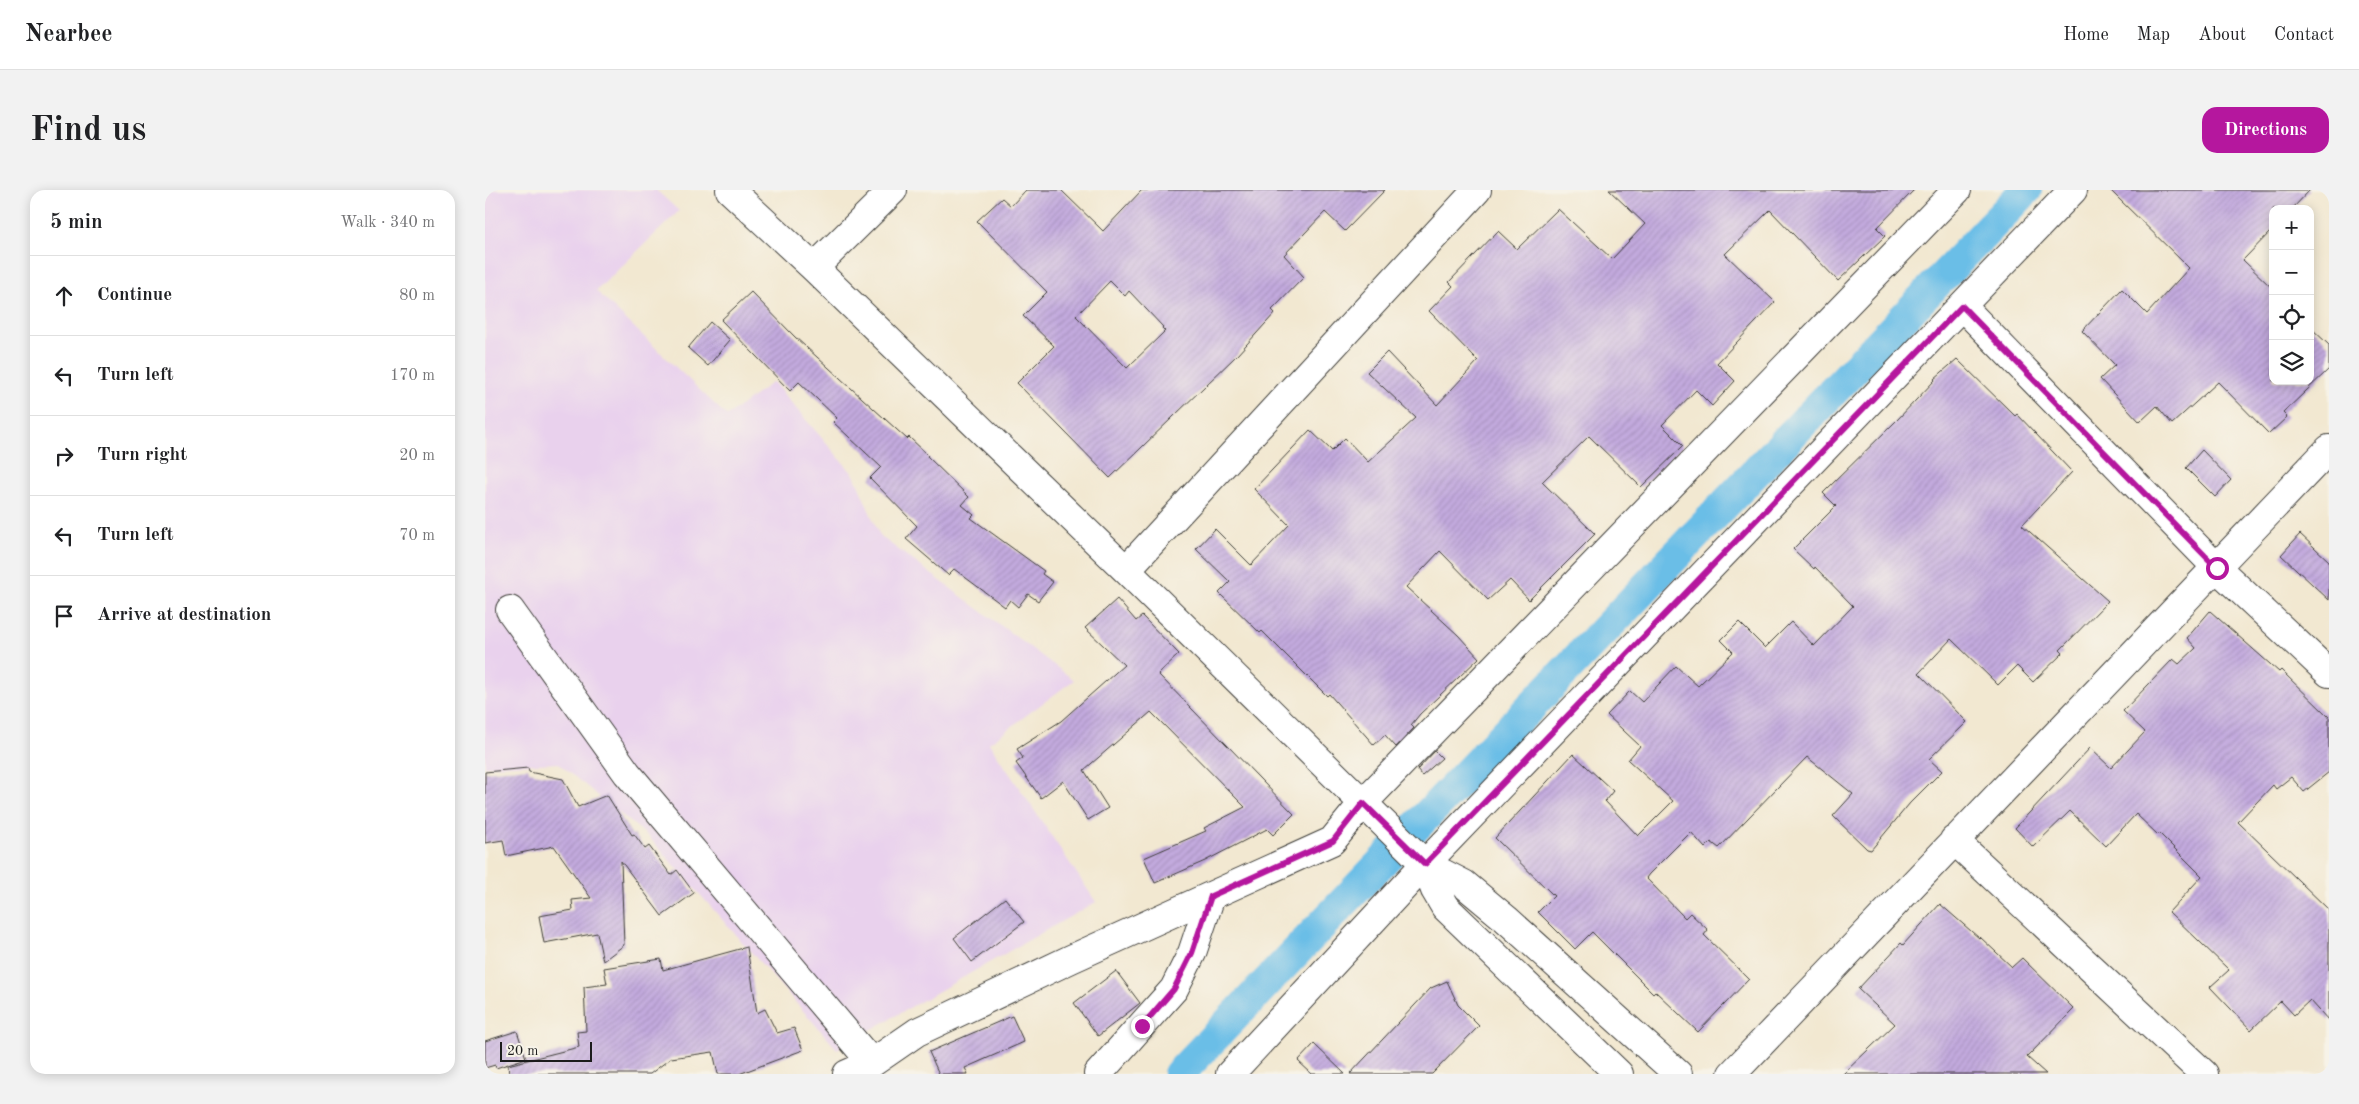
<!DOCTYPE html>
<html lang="en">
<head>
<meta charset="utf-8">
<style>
	:root { --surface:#fff; --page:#f2f2f2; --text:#202124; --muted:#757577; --line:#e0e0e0; --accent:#b5179e }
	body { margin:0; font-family:"Old Standard TT",serif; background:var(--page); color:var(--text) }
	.controls { position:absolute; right:15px; top:15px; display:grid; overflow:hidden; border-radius:10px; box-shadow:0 2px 12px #0003 }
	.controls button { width:45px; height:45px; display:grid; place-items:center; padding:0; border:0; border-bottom:1px solid var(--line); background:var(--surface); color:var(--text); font:25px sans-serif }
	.scale { position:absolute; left:15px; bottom:12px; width:92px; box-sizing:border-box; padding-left:5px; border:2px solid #1c1c1c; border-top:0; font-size:14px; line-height:18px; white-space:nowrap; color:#1c1c1c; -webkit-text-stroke:4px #f7f3e8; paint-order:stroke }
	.stop { position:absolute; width:15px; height:15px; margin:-11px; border:4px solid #b5179e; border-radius:50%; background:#fff }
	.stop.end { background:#b5179e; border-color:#fff; box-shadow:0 1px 5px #0008 }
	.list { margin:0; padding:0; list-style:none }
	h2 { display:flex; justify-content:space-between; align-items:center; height:65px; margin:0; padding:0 20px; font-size:21px }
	h2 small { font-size:16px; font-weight:400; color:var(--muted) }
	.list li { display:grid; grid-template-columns:32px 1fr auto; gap:15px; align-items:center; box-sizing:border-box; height:80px; padding:0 20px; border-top:1px solid var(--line) }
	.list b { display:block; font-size:19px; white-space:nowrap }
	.list em { font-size:16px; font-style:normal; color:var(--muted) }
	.icon { flex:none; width:28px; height:28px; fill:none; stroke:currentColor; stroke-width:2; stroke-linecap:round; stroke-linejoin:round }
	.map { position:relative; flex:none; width:1844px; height:884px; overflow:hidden; border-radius:15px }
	header { display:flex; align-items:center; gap:30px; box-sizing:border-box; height:70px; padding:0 25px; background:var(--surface); border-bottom:1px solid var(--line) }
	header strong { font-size:24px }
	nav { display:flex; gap:28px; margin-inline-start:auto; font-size:18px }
	.intro { display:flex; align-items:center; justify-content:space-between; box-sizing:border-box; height:120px; padding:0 30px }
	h1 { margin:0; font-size:35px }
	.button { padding:12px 22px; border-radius:15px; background:var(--accent); color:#fff; font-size:18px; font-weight:700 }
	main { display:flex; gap:30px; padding:0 30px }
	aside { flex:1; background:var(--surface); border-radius:15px; box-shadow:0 2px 12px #0003 }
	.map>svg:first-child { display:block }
	.built { fill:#e9d1ed }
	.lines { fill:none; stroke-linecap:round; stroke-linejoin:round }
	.canal { stroke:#6bbee7; stroke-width:32 }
	.building { fill:url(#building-hatch); fill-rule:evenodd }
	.minor-casing { stroke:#3c3b37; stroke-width:30 }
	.minor { stroke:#fff; stroke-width:28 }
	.route { stroke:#b5179e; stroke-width:6 }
</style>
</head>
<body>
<header>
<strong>Nearbee</strong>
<nav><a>Home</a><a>Map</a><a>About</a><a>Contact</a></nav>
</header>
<div class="intro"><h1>Find us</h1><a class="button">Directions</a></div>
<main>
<aside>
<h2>5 min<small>Walk · 340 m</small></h2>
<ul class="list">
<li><svg class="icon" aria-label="ahead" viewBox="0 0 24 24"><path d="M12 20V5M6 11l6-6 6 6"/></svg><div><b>Continue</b></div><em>80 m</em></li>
<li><svg class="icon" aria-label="left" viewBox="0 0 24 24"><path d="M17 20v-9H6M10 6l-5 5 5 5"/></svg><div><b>Turn left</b></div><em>170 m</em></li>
<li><svg class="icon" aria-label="right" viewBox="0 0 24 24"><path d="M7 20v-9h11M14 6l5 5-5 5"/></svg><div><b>Turn right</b></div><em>20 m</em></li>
<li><svg class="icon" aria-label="left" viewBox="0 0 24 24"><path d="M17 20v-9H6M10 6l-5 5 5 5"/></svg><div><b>Turn left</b></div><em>70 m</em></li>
<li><svg class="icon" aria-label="arrive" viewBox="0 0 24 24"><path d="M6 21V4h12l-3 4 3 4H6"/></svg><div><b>Arrive at destination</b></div></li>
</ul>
</aside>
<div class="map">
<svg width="1844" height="884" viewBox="0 0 1844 884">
	<defs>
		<pattern id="building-hatch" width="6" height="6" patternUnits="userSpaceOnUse" patternTransform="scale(1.25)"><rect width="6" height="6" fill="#c3aade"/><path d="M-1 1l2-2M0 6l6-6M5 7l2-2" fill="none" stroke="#a792be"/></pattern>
	</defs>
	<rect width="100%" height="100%" fill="#f7f3e8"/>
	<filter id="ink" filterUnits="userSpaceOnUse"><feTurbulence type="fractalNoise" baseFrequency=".02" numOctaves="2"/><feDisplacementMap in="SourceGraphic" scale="10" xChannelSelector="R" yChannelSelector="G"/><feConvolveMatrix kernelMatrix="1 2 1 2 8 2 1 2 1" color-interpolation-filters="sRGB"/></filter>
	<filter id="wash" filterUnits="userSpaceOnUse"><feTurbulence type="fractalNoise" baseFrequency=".0096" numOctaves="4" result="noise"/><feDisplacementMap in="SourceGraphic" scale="20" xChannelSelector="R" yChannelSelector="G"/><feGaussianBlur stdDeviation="1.12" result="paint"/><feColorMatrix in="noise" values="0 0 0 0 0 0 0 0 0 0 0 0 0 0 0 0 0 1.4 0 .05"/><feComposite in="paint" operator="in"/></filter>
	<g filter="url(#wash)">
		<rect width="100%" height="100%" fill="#f2e8d1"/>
		<path class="built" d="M 0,0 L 171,0 L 194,21 L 111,101 L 242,226 L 288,192 L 369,285 L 395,346 L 589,490 L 504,553 L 611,712 L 352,859 L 164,647 L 73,573 L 0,576 Z"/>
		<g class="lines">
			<path class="canal" d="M 694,884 L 1541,0"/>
		</g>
		<g id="blocks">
			<path class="building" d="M 541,0 L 576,0 L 618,41 L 657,0 L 900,0 L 860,41 L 840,22 L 799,65 L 819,87 L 787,120 L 790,123 L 752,165 L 625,288 L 532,193 L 569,156 L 538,126 L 562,102 L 492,31 L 517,8 L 526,16 ZM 625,91 L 640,106 L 644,101 L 678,137 L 677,138 L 680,141 L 642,178 L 591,126 Z
				M 1124,0 L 1429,0 L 1392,38 L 1400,46 L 1353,91 L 1285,20 L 1240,64 L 1290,112 L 1232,173 L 1250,191 L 1227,216 L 1211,200 L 1177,235 L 1198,256 L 1156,297 L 1104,246 L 1057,292 L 1110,344 L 1044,410 L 1025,390 L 1003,410 L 955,361 L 921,397 L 973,445 L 994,468 L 935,524 L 926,535 L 929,538 L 911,557 L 900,545 L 889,555 L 844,504 L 842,506 L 777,441 L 775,443 L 734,403 L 745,392 L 711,359 L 730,339 L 766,375 L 804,335 L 769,299 L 825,240 L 847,261 L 860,248 L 883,272 L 931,228 L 882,182 L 902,162 L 952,215 L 993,171 L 944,121 L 968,96 L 964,92 L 1013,41 L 1032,59 L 1073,19 L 1127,69 L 1160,34 Z
				M 1625,0 L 1825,0 L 1807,19 L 1788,19 L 1788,39 L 1758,70 L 1788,99 L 1788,191 L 1825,191 L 1825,137 L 1844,155 L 1844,179 L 1798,223 L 1802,227 L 1784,244 L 1733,192 L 1687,234 L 1672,216 L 1655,232 L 1615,189 L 1630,175 L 1597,141 L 1637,99 L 1662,124 L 1704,78 Z
				M 266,102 L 310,147 L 422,249 L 424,247 L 443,265 L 442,266 L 484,307 L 477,315 L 489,325 L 486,328 L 559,381 L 557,384 L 568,392 L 553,411 L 543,404 L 533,417 L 525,410 L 520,417 L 469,379 L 463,385 L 421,349 L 432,336 L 385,288 L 396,277 L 348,232 L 352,228 L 314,192 L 305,201 L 236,130 Z
				M 225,132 L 245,150 L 223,176 L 203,158 Z
				M 1472,169 L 1530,226 L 1532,224 L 1587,282 L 1537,335 L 1623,411 L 1575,460 L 1578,463 L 1548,492 L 1532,476 L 1513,495 L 1466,449 L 1434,483 L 1482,532 L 1444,569 L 1457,581 L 1425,613 L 1386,660 L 1382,659 L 1348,626 L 1368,604 L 1322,567 L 1234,658 L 1226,652 L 1220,658 L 1206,642 L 1164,684 L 1161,688 L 1200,728 L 1205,723 L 1223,740 L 1219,745 L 1264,789 L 1213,842 L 1170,801 L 1168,803 L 1107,742 L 1090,759 L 1053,722 L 1069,706 L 1010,648 L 1088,564 L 1128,601 L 1120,611 L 1153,646 L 1188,611 L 1143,570 L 1155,556 L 1122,525 L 1145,501 L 1157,512 L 1191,476 L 1213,496 L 1248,462 L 1236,450 L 1254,432 L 1280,458 L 1306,432 L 1329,456 L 1368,416 L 1330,377 L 1329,379 L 1308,359 L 1351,316 L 1338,303 L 1412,230 L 1450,190 L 1449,189 Z
				M 1717,260 L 1746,290 L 1730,307 L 1701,278 Z
				M 1815,344 L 1844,371 L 1844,410 L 1796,365 Z
				M 632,409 L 651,431 L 657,426 L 694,464 L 673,484 L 809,624 L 788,645 L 782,639 L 720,671 L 670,693 L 659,668 L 721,641 L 719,638 L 760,617 L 666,522 L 599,580 L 623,618 L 603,630 L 578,591 L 556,608 L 531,573 L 538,568 L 532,559 L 576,531 L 639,475 L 600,438 Z
				M 1725,421 L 1794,482 L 1796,480 L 1844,527 L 1844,582 L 1819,602 L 1806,587 L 1791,599 L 1788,595 L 1753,632 L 1844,720 L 1844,831 L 1825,810 L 1809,825 L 1796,811 L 1766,840 L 1725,797 L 1744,780 L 1684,722 L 1717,686 L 1674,643 L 1673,645 L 1651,624 L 1621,656 L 1585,621 L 1548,657 L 1530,638 L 1605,558 L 1626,578 L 1660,542 L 1638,521 L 1688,469 L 1694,474 L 1711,458 L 1702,448 Z
				M 950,561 L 957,568 L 937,586 L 932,580 Z
				M 43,578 L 44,582 L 78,589 L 93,617 L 122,605 L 147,645 L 149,644 L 160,659 L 164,656 L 186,685 L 192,680 L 209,703 L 177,726 L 136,671 L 139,755 L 118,771 L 112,743 L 59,753 L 54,726 L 88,720 L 87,710 L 106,708 L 69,656 L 21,666 L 18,650 L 0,653 L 0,582 Z
				M 520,708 L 539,732 L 487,772 L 469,748 Z
				M 1455,714 L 1494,748 L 1495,747 L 1527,777 L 1537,768 L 1589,819 L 1542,867 L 1561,884 L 1358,884 L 1410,834 L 1373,799 L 1416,753 L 1418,755 Z
				M 262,757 L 272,823 L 280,819 L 292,843 L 309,838 L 318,860 L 254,884 L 233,884 L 228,862 L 186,868 L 165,884 L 24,884 L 23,875 L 94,857 L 92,842 L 101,841 L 99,797 L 122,794 L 119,778 L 176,769 L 178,780 Z
				M 631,781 L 655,813 L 613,846 L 589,813 Z
				M 962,791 L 973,815 L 994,836 L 947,884 L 865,884 L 946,798 Z
				M 527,826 L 539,852 L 480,878 L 483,884 L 454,884 L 444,862 Z
				M 32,841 L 41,868 L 11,878 L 10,875 L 0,878 L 0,851 Z
				M 829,854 L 860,884 L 827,884 L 813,871 Z"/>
		</g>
	</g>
	<g filter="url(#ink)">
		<use href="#blocks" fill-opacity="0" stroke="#3c3b37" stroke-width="1"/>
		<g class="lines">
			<g class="minor-casing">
				<path id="minor" d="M 245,0 L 329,78 L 641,380 L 940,674 L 979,694 L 1021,729 L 1193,884
					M 329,78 L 408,0
					M 1477,116 L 1732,378 L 1844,483
					M 641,380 L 992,0
					M 25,420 L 142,583 L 387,873
					M 1469,650 L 1719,884
					M 940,674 L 950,700 L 960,717 L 1134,884
					M 362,884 L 387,873 L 432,842 L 586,769 L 847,651 L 878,613 L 1472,0
					M 613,884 L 689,799 L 707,763 L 726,706
					M 745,884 L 940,674 L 1588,0
					M 1247,884 L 1844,259"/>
			</g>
			<use href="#minor" class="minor"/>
		</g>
	</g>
	<g class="lines" filter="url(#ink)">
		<path class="route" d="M 657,836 L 689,799 L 707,763 L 726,706 L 848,651 L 878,613 L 940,674 L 1477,116 L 1732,378"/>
	</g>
</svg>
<div class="controls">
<button>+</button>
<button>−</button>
<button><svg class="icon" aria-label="locate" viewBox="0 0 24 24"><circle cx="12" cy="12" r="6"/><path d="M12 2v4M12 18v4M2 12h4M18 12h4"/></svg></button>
<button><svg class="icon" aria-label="layers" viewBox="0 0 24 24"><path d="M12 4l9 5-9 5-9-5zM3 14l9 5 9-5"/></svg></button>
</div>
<div class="scale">20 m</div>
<div class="stop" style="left:1732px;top:378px"></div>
<div class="stop end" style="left:657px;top:836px"></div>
</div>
</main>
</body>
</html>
